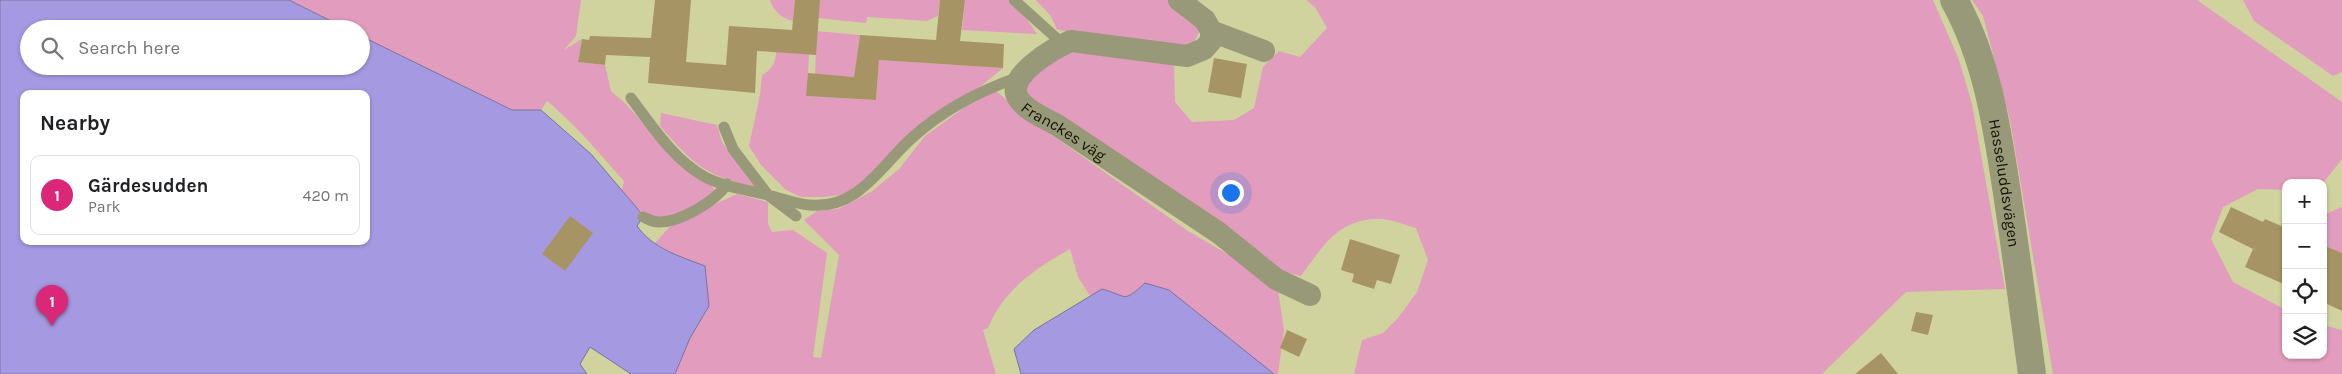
<!DOCTYPE html>
<html lang="en">
<head>
<meta charset="utf-8">
<style>
	:root { --surface:#fff; --page:#f6f6f6; --text:#202124; --muted:#757577; --line:#e0e0e0; --accent:#db2777 }
	body { margin:0; font-family:Karla,sans-serif; background:var(--page); color:var(--text) }
	.controls { position:absolute; right:15px; bottom:15px; display:grid; overflow:hidden; border-radius:10px; box-shadow:0 1px 4px #0004 }
	.controls button { width:45px; height:45px; display:grid; place-items:center; padding:0; border:0; border-bottom:1px solid var(--line); background:var(--surface); color:var(--text); font:25px sans-serif }
	.you { position:absolute; left:1230px; top:192px; width:18px; height:18px; margin:-12px; border:4px solid #fff; border-radius:50%; background:#1a73e8; box-shadow:0 0 0 8px #1a73e833 }
	.badge { display:grid; place-items:center; width:32px; height:32px; border-radius:50%; background:var(--accent); color:#fff; font-size:16px; font-weight:700 }
	.pin { position:absolute; translate:-50% -41px; filter:drop-shadow(0 1px 2px #0008) }
	.pin::after { content:''; position:absolute; top:26px; width:18px; height:15px; background:inherit; clip-path:polygon(0 0,100% 0,50% 100%) }
	.list { margin:0; padding:0; list-style:none }
	h2 { display:flex; justify-content:space-between; align-items:center; height:65px; margin:0; padding:0 20px; font-size:21px }
	h2 small { font-size:16px; font-weight:400; color:var(--muted) }
	.list li { display:grid; grid-template-columns:32px 1fr auto; gap:15px; align-items:center; box-sizing:border-box; height:80px; margin:0 10px 10px; padding:0 10px; border:1px solid var(--line); border-radius:10px }
	.list b { display:block; font-size:19px; white-space:nowrap }
	.list p { margin:0; font-size:16px; white-space:nowrap; color:var(--muted) }
	.list em { font-size:16px; font-style:normal; color:var(--muted) }
	.icon { flex:none; width:28px; height:28px; fill:none; stroke:currentColor; stroke-width:2; stroke-linecap:round; stroke-linejoin:round }
	.map { position:relative; flex:none; width:2342px; height:374px; overflow:hidden }
	.search { position:absolute; background:var(--surface); box-shadow:0 1px 4px #0004; left:20px; top:20px; width:350px; height:55px; display:flex; align-items:center; gap:12px; box-sizing:border-box; padding:0 18px; border-radius:28px; color:var(--muted); font-size:19px }
	.panel { position:absolute; background:var(--surface); box-shadow:0 1px 4px #0004; left:20px; top:90px; width:350px; height:155px; border-radius:10px }
	.map>svg:first-child { display:block }
	.green { fill:#e29cbd }
	.water { fill:#a59ae1; stroke:#79729e; fill-rule:evenodd }
	.building { fill:#a69464 }
	.lines { fill:none; stroke-linecap:round; stroke-linejoin:round }
	.service { stroke:#979978; stroke-width:11 }
	.minor { stroke:#979978; stroke-width:22 }
	.tertiary { stroke:#979978; stroke-width:28 }
	.labels { text-anchor:middle; stroke-width:4.5; stroke-linejoin:round; paint-order:stroke }
	.street-label { font-size:16px; fill:#121302; stroke:#f0f2d8 }
</style>
</head>
<body>
<div class="map">
<svg width="2342" height="374" viewBox="0 0 2342 374">
	<rect width="100%" height="100%" fill="#d1d39f"/>
	<path class="green" d="M 289,0 L 581,0 L 576,36 L 564,50 L 582,39 L 578,62 L 605,65 L 611,91 L 627,105 L 681,167 L 711,185 L 714,189 L 714,195 L 678,213 L 655,220 C 640,213 632,203 622,190 L 624,181 C 597,151 578,127 547,101 L 541,110 L 512,110 L 361,36 L 361,29 L 347,29 Z
		M 770,0 L 795,0 L 793,21 C 782,18 774,12 770,0 Z
		M 820,0 L 940,0 L 938,16 L 927,21 L 867,17 L 866,23 L 818,18 Z
		M 965,0 L 1007,0 L 1027,19 L 1037,34 L 962,30 Z
		M 1036,0 L 1167,0 L 1193,18 L 1199,32 L 1194,42 L 1174,49 L 1080,36 L 1057,29 L 1050,15 Z
		M 1306,0 L 1933,0 L 1959,60 L 1972,104 L 2005,289 L 1906,292 L 1822,374 L 1354,374 L 1362,340 L 1383,333 L 1398,318 L 1417,292 L 1428,260 L 1416,228 C 1405,225 1393,220 1382,219 C 1339,217 1323,246 1301,276 L 1281,271 L 1030,101 L 1024,87 L 1062,51 L 1174,64 L 1175,102 L 1192,122 L 1234,120 L 1254,108 L 1263,67 L 1279,51 L 1300,57 L 1327,28 L 1315,7 Z
		M 1972,0 L 2197,0 L 2342,102 L 2342,159 L 2323,183 L 2286,183 L 2286,190 L 2258,189 L 2223,207 L 2211,239 L 2233,282 L 2286,310 L 2286,355 L 2323,355 L 2323,325 L 2342,330 L 2342,374 L 2053,374 L 2010,120 L 1983,16 Z
		M 2243,0 L 2342,0 L 2342,72 L 2333,76 L 2254,21 Z
		M 817,31 L 860,35 L 854,77 L 815,74 Z
		M 776,52 L 809,54 L 807,96 L 876,100 L 879,60 L 1003,68 L 879,170 L 846,194 L 824,197 L 801,197 L 786,190 L 761,165 L 749,146 L 760,95 L 762,75 C 772,70 776,62 776,52 Z
		M 996,91 L 1032,121 L 1188,231 L 1277,283 L 1284,330 L 1278,374 L 1273,374 L 1145,283 C 1122,304 1129,296 1102,289 L 1090,296 L 1078,277 L 1070,249 C 1035,269 1004,289 988,328 L 983,330 L 996,374 L 675,374 L 690,338 L 709,306 L 705,266 L 677,256 L 655,243 L 672,224 L 737,194 L 768,202 L 768,224 L 772,232 L 793,230 L 827,253 L 813,357 L 821,358 L 839,255 L 804,220 L 817,211 L 838,209 L 871,192 L 899,169 L 925,136 L 965,107 Z
		M 661,113 L 717,125 L 722,142 L 755,187 C 704,175 694,165 660,126 Z
		M 2342,207 L 2342,253 L 2323,245 L 2323,215 Z"/>
	<path class="water" d="M 0,0 L 289,0 L 347,29 L 29,29 L 29,66 L 361,66 L 361,36 L 512,110 L 541,110 L 591,154 L 642,214 L 643,217 L 637,226 C 652,248 681,257 705,266 L 709,306 L 690,338 L 675,374 L 631,374 L 590,347 L 580,364 L 587,374 L 0,374 ZM 24,94 L 366,94 L 366,241 L 24,241 Z
		M 1145,283 L 1169,290 L 1274,374 L 1021,374 L 1014,349 L 1034,330 L 1102,289 C 1128,296 1122,304 1145,283 Z"/>
	<path class="building" d="M 655,0 L 691,0 L 686,62 L 726,65 L 729,26 L 792,30 L 795,0 L 820,0 L 816,55 L 757,51 L 755,93 L 648,83 L 650,57 L 606,55 L 605,65 L 578,62 L 582,39 L 589,40 L 590,36 L 651,38 Z
		M 940,0 L 965,0 L 960,41 L 1004,44 L 1003,68 L 879,60 L 876,100 L 806,96 L 808,73 L 854,77 L 860,35 L 936,40 Z
		M 1214,58 L 1247,64 L 1241,98 L 1208,92 Z
		M 2231,207 L 2263,222 L 2265,219 L 2286,228 L 2286,285 L 2245,267 L 2253,249 L 2219,232 Z
		M 570,216 L 593,233 L 565,271 L 542,254 Z
		M 1350,239 L 1400,255 L 1391,284 L 1377,280 L 1374,289 L 1352,282 L 1354,274 L 1341,270 Z
		M 2323,245 L 2342,253 L 2342,311 L 2323,302 Z
		M 1916,312 L 1933,315 L 1928,335 L 1911,331 Z
		M 1287,330 L 1307,339 L 1299,357 L 1280,348 Z
		M 1881,353 L 1898,374 L 1855,374 Z"/>
	<g class="lines">
		<path class="service" d="M 1014,0 L 1063,44
			M 631,98 C 652,126 674,160 705,177 C 724,187 748,190 768,195
			M 724,127 L 733,149 L 768,195
			M 796,216 L 768,195 C 781,198 796,204 809,205 C 859,210 881,165 913,137 C 943,110 982,90 1019,77
			M 643,217 C 648,219 653,222 658,222 C 679,223 716,201 727,184"/>
		<g class="minor">
			<path d="M 1179,0 L 1205,20 L 1211,31 L 1264,51"/>
			<path id="s1" d="M 1211,31 L 1211,41 L 1204,49 L 1187,56 L 1071,41 C 1054,48 1005,76 1018,98 C 1026,111 1045,118 1057,125 L 1219,233 L 1276,279 L 1310,295"/>
		</g>
		<path class="tertiary" id="s2" d="M 1954,0 C 1987,59 1997,127 2007,193 C 2016,253 2024,314 2032,374"/>
	</g>
	<g class="labels">
		<g class="street-label">
			<text dy="6" stroke="none"><textPath href="#s1" startOffset="298">Franckes väg</textPath></text>
			<text dy="6" stroke="none"><textPath href="#s2" startOffset="191">Hasseluddsvägen</textPath></text>
		</g>
	</g>
</svg>
<div class="controls">
<button>+</button>
<button>−</button>
<button><svg class="icon" aria-label="locate" viewBox="0 0 24 24"><circle cx="12" cy="12" r="6"/><path d="M12 2v4M12 18v4M2 12h4M18 12h4"/></svg></button>
<button><svg class="icon" aria-label="layers" viewBox="0 0 24 24"><path d="M12 4l9 5-9 5-9-5zM3 14l9 5 9-5"/></svg></button>
</div>
<div class="you"></div>
<div class="pin badge" style="left:52px;top:326px">1</div>
<div class="search"><svg class="icon" aria-label="search" viewBox="0 0 24 24"><circle cx="10" cy="10" r="6"/><path d="M15 15l6 6"/></svg>Search here</div>
<section class="panel">
<h2>Nearby<small></small></h2>
<ul class="list">
<li><span class="badge">1</span><div><b>Gärdesudden</b><p>Park</p></div><em>420 m</em></li>
</ul>
</section>
</div>
</body>
</html>
